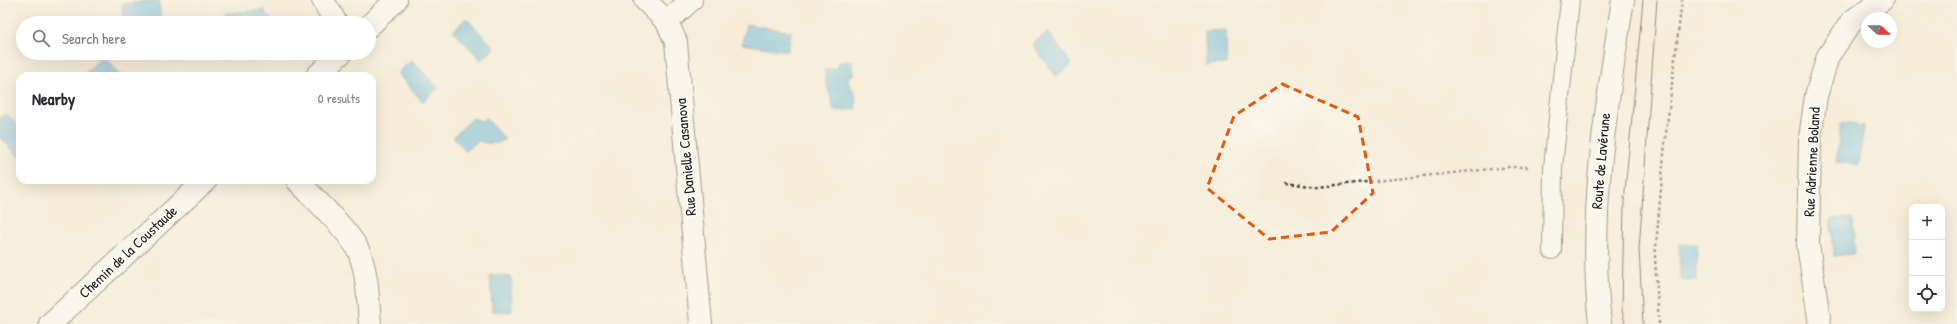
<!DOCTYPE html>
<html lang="en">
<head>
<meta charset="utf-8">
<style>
	:root { --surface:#fff; --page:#f2f2f3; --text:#2b2b33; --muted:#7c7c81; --line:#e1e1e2 }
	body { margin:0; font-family:"Patrick Hand",sans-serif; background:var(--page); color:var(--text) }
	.controls { position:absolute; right:12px; bottom:12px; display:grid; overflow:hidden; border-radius:8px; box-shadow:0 4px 16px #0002 }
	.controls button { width:36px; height:36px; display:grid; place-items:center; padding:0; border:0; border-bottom:1px solid var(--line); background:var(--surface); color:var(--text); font:20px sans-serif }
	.compass { position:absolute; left:1861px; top:12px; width:36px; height:36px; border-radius:50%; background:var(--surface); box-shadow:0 4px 16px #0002; rotate:111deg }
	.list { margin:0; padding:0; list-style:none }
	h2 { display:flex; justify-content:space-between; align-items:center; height:52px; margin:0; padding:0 16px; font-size:17px }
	h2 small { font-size:13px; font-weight:400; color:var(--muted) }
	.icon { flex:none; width:22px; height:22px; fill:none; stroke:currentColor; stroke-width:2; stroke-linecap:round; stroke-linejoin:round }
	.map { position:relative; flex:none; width:1957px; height:324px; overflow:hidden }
	.search { position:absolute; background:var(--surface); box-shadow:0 4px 16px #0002; left:16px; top:16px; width:360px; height:44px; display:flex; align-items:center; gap:10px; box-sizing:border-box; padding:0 14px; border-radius:22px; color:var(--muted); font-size:15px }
	.panel { position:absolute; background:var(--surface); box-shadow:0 4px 16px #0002; left:16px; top:72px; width:360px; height:112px; border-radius:12px }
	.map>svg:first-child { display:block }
	.water { fill:#5fb5db; stroke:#3e687c }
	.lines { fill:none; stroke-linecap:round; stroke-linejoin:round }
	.service-casing { stroke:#3d3b38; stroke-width:20 }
	.minor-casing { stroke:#3d3b38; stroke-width:24 }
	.secondary-casing { stroke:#3d3b38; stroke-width:24 }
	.path { stroke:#3d3b38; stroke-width:2.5; stroke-dasharray:3 3; stroke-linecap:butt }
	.service { stroke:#fff; stroke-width:18 }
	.minor { stroke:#fff; stroke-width:22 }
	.secondary { stroke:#fff; stroke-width:22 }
	.tram { stroke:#1c1c1c; stroke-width:1 }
	.marked { fill:none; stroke:#e8590c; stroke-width:3; stroke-dasharray:8 5; stroke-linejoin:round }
	.labels { text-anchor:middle; stroke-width:3; stroke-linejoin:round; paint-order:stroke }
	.street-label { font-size:15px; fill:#1c1c1c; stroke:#fdfcf7 }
</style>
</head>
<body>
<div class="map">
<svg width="1957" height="324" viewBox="0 0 1957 324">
	<rect width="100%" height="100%" fill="#fdfcf7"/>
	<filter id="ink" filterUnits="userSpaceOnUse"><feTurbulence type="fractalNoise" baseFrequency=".025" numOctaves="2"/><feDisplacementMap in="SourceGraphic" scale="8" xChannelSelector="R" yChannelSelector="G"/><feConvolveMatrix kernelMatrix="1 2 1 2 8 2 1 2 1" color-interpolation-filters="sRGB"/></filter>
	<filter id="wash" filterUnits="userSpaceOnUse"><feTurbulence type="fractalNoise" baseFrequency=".012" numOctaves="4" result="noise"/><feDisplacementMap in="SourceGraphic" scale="16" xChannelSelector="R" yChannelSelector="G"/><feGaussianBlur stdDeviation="0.9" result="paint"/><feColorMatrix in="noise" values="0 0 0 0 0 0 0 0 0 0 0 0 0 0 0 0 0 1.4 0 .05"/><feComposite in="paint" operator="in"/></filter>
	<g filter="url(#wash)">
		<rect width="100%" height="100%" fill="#f6ecd8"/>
		<path class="water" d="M 159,0 L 161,21 L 123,23 L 122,4 Z
			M 265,10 L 266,14 L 271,19 L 269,23 L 227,23 L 225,13 Z
			M 466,18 L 495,48 L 481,60 L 453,31 Z
			M 746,24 L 791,32 L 788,51 L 742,44 Z
			M 1226,30 L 1227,64 L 1206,65 L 1205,31 Z
			M 1048,32 L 1072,64 L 1056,76 L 1032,44 Z
			M 103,56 L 121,75 L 120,76 L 82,76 Z
			M 412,60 L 438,88 L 423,102 L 397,73 Z
			M 852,61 L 853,75 L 848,76 L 848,82 L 855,93 L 856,109 L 834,111 C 832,97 825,84 824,70 L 838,68 L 838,62 Z
			M 6,113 L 20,128 L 20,158 L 0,137 L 0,118 Z
			M 473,118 L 481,121 L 486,118 L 505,139 C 498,145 487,144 478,141 L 465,151 L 453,137 Z
			M 1841,123 L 1864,126 L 1859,165 L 1836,162 Z
			M 1853,218 L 1855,254 L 1834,256 L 1831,219 Z
			M 1679,244 L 1697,244 L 1697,280 L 1680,280 Z
			M 490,275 L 511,277 L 512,312 L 492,311 Z"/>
	</g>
	<g filter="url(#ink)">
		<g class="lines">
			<g class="service-casing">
				<path id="service" d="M 1552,250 L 1553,167 L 1570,0"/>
			</g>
			<g class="minor-casing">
				<path id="minor" d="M 323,0 L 336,23
					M 645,0 L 667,22 L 676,42 L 701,324
					M 667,22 L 691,0
					M 369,26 L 396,0
					M 317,76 L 341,53
					M 297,180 C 312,197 351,232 359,252 C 368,275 368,300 370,324
					M 50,324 L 206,180
					M 1820,324 L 1808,245 L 1810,138 L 1816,96 L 1828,56 L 1852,21 L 1882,0"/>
			</g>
			<g class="secondary-casing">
				<path id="secondary" d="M 1600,324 C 1588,215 1606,107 1623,0"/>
			</g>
			<path class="path" d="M 1286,183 L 1318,187 L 1510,167 L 1528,167
				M 1659,324 L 1655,258 L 1665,142 L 1682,0"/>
			<use href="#service" class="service"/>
			<use href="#minor" class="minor"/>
			<use href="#secondary" class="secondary"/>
			<path class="tram" d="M 1625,324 L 1622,310 L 1624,202 L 1643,0
				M 1643,324 L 1639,249 L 1657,0"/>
		</g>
	</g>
	<path d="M0 0H1957V324H0ZM 1282,84 L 1358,117 L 1373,193 L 1331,232 L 1269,239 L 1207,188 L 1234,116 Z" fill="#f6ecd8" fill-opacity=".55" fill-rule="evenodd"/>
	<path class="marked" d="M 1282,84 L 1358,117 L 1373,193 L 1331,232 L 1269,239 L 1207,188 L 1234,116 Z"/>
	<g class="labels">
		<g class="street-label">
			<text transform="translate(686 157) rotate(-95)" y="5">Rue Danielle Casanova</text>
			<text transform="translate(1601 161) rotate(-85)" y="5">Route de Lavérune</text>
			<text transform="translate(1812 162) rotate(-87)" y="5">Rue Adrienne Boland</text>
			<text transform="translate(128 252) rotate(-43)" y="5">Chemin de la Coustaude</text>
		</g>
	</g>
</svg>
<div class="controls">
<button>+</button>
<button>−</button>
<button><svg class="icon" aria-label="locate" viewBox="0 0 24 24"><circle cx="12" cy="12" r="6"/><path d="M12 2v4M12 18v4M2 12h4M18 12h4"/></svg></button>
</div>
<svg class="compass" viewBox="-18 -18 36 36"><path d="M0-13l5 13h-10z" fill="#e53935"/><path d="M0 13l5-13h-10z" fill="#7c7c81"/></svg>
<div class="search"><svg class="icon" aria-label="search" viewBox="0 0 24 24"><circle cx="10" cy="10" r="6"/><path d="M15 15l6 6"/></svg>Search here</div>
<section class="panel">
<h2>Nearby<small>0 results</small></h2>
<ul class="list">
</ul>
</section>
</div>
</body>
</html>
